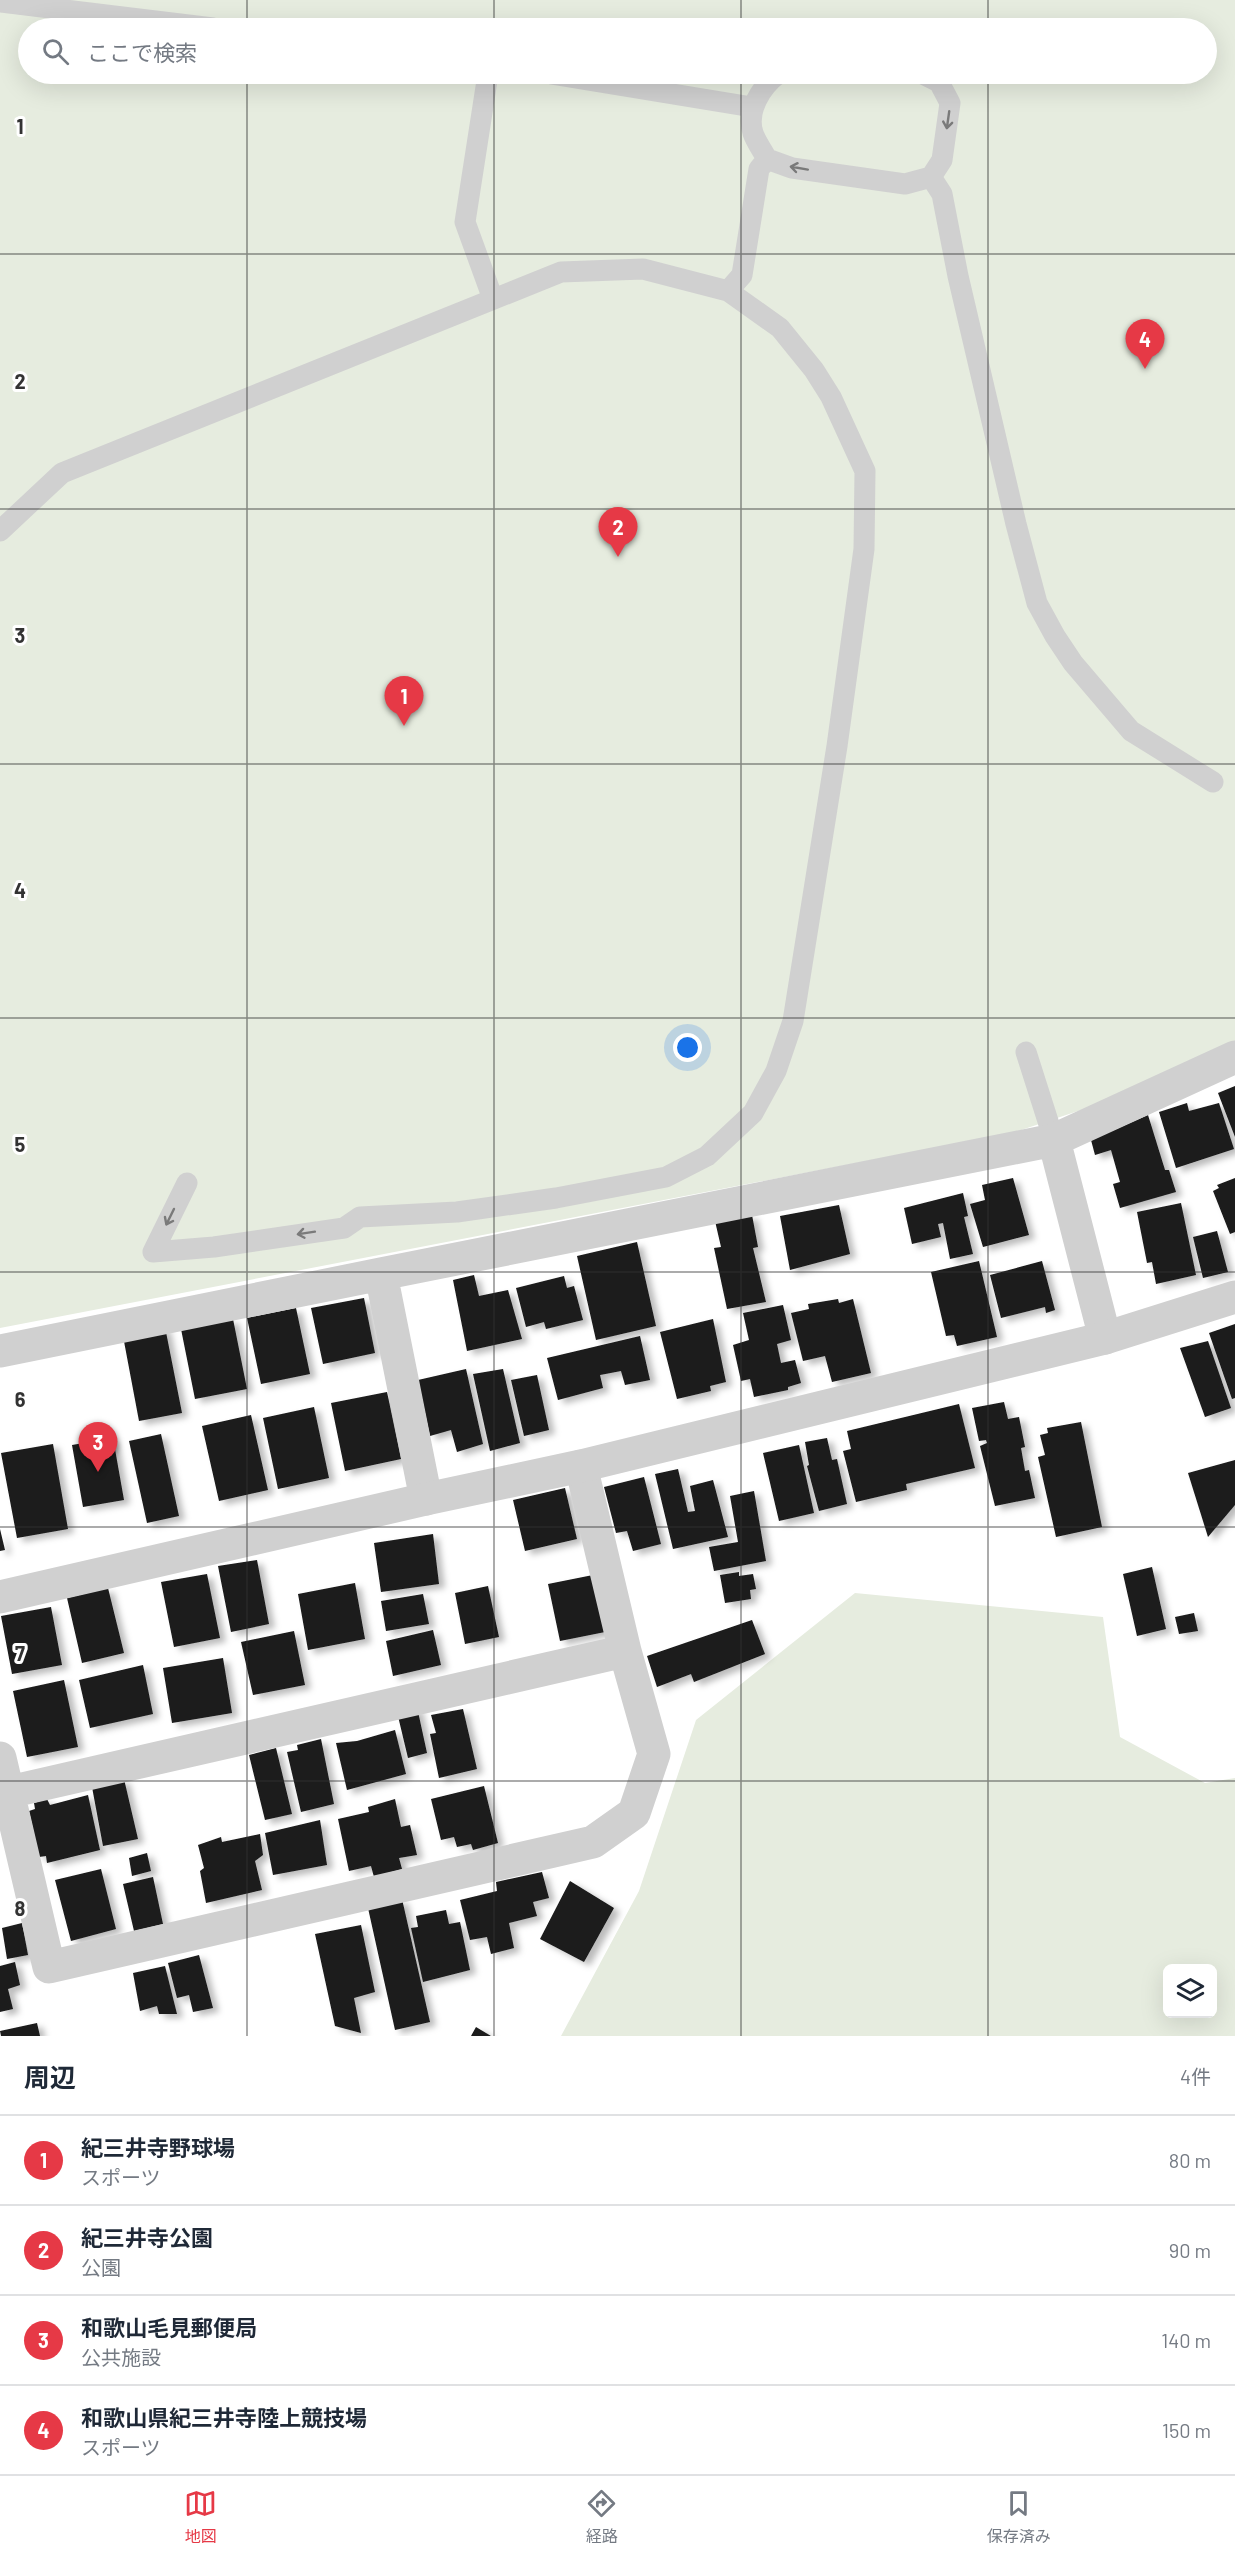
<!DOCTYPE html>
<html lang="ja">
<head>
<meta charset="utf-8">
<style>
	:root { --surface:#fff; --page:#f2f2f3; --text:#1f2937; --muted:#747a83; --line:#e0e1e3; --accent:#e63946 }
	body { margin:0; font-family:Barlow,"Noto Sans JP",sans-serif; background:var(--page); color:var(--text) }
	.controls { position:absolute; right:18px; bottom:18px; display:grid; overflow:hidden; border-radius:9px; box-shadow:0 6px 24px #0002 }
	.controls button { width:54px; height:54px; display:grid; place-items:center; padding:0; border:0; border-bottom:2px solid var(--line); background:var(--surface); color:var(--text); font:30px sans-serif }
	.you { position:absolute; left:688px; top:1048px; width:21px; height:21px; margin:-15px; border:4px solid #fff; border-radius:50%; background:#1a73e8; box-shadow:0 0 0 9px #1a73e833 }
	.badge { display:grid; place-items:center; width:39px; height:39px; border-radius:50%; background:var(--accent); color:#fff; font-size:20px; font-weight:700 }
	.pin { position:absolute; translate:-50% -50px; filter:drop-shadow(0 2px 3px #0008) }
	.pin::after { content:''; position:absolute; top:32px; width:21px; height:18px; background:inherit; clip-path:polygon(0 0,100% 0,50% 100%) }
	.list { margin:0; padding:0; list-style:none }
	h2 { display:flex; justify-content:space-between; align-items:center; height:78px; margin:0; padding:0 24px; font-size:26px }
	h2 small { font-size:20px; font-weight:400; color:var(--muted) }
	.list li { display:grid; grid-template-columns:39px 1fr auto; gap:18px; align-items:center; box-sizing:border-box; height:90px; padding:0 24px; border-top:2px solid var(--line) }
	.list b { display:block; font-size:22px; white-space:nowrap }
	.list p { margin:0; font-size:20px; white-space:nowrap; color:var(--muted) }
	.list em { font-size:20px; font-style:normal; color:var(--muted) }
	.icon { flex:none; width:33px; height:33px; fill:none; stroke:currentColor; stroke-width:2; stroke-linecap:round; stroke-linejoin:round }
	.map { position:relative; flex:none; width:1235px; height:2036px; overflow:hidden }
	.search { position:absolute; background:var(--surface); box-shadow:0 6px 24px #0002; left:18px; right:18px; top:18px; height:66px; display:flex; align-items:center; gap:15px; box-sizing:border-box; padding:0 21px; border-radius:33px; color:var(--muted); font-size:22px }
	.sheet { height:438px; background:var(--surface) }
	nav { display:flex; justify-content:space-around; align-items:center; box-sizing:border-box; height:84px; border-top:2px solid var(--line); background:var(--surface); font-size:16px; color:var(--muted) }
	nav a { display:grid; justify-items:center; gap:3px }
	nav .on { color:var(--accent) }
	.map>svg:first-child { display:block }
	.green { fill:#e6ecdf; fill-rule:evenodd }
	.building { fill:#1a1a1a; filter:url(#shadow) }
	.lines { fill:none; stroke-linecap:round; stroke-linejoin:round }
	.service { stroke:#d0d0d0; stroke-width:21 }
	.minor { stroke:#d0d0d0; stroke-width:33 }
	.tertiary { stroke:#d0d0d0; stroke-width:33 }
	.oneway { stroke:#7a7a7a }
	.grid { fill:none; stroke:#333; stroke-width:1.5; stroke-opacity:0.55 }
	.grid-label { font-size:20px; text-anchor:middle; font-weight:bold; fill:#333; stroke:#fff; stroke-width:6; stroke-linejoin:round; paint-order:stroke }
</style>
</head>
<body>
<div class="map">
<svg width="1235" height="2036" viewBox="0 0 1235 2036">
	<defs>
		<filter id="shadow"><feDropShadow dx="6" dy="4" stdDeviation="3" flood-color="#0004"/></filter>
	</defs>
	<rect width="100%" height="100%" fill="#fff"/>
	<path class="green" d="M 0,0 L 1235,0 L 1235,1041 L 1099,1104 L 1012,1133 L 0,1328 ZM 28,28 L 1206,28 L 1206,74 L 28,74 Z
		M 855,1593 L 1103,1617 L 1120,1737 L 1205,1783 L 1235,1778 L 1235,2036 L 561,2036 L 639,1891 L 696,1720 ZM 1168,1968 L 1212,1968 L 1212,2014 L 1168,2014 Z"/>
	<path class="building" d="M 1235,1086 L 1235,1137 L 1218,1093 Z
		M 1187,1103 L 1189,1111 L 1219,1103 L 1234,1149 L 1176,1168 L 1159,1112 Z
		M 1148,1115 L 1165,1170 L 1169,1170 L 1176,1192 L 1120,1208 L 1113,1184 L 1120,1182 L 1111,1150 L 1095,1155 L 1091,1140 Z
		M 1013,1178 L 1029,1235 L 983,1247 L 970,1204 L 985,1200 L 982,1185 Z
		M 1235,1178 L 1235,1232 L 1230,1234 L 1213,1191 L 1219,1188 L 1217,1185 Z
		M 963,1193 L 968,1216 L 964,1217 L 973,1254 L 950,1259 L 943,1223 L 938,1224 L 941,1237 L 912,1244 L 904,1208 Z
		M 1181,1203 L 1196,1275 L 1156,1284 L 1152,1262 L 1147,1263 L 1137,1212 Z
		M 839,1205 L 850,1254 L 790,1270 L 780,1216 Z
		M 752,1215 L 758,1247 L 753,1248 L 766,1302 L 727,1309 L 714,1248 L 721,1247 L 715,1221 Z
		M 1217,1231 L 1228,1272 L 1203,1278 L 1193,1237 Z
		M 637,1242 L 656,1326 L 596,1340 L 577,1256 Z
		M 979,1261 L 997,1337 L 957,1346 L 954,1335 L 946,1336 L 931,1272 Z
		M 1042,1261 L 1055,1310 L 1046,1313 L 1045,1307 L 1001,1318 L 990,1275 Z
		M 474,1275 L 479,1296 L 508,1290 L 522,1339 L 467,1351 L 453,1280 Z
		M 564,1276 L 567,1288 L 574,1286 L 583,1320 L 546,1329 L 544,1322 L 526,1327 L 516,1288 Z
		M 364,1298 L 375,1353 L 323,1364 L 311,1308 Z
		M 838,1299 L 839,1303 L 853,1299 L 871,1373 L 832,1382 L 825,1356 L 803,1361 L 791,1313 L 809,1309 L 808,1304 Z
		M 783,1305 L 791,1340 L 777,1344 L 781,1363 L 795,1360 L 801,1383 L 788,1387 L 788,1390 L 754,1397 L 750,1379 L 741,1381 L 733,1345 L 749,1340 L 743,1313 Z
		M 296,1308 L 310,1374 L 261,1384 L 247,1318 Z
		M 233,1319 L 247,1389 L 195,1399 L 181,1329 Z
		M 713,1319 L 726,1382 L 710,1386 L 711,1391 L 677,1399 L 660,1332 Z
		M 1235,1324 L 1235,1398 L 1232,1399 L 1209,1333 Z
		M 165,1327 L 182,1413 L 139,1421 L 123,1336 Z
		M 640,1336 L 650,1380 L 625,1385 L 621,1371 L 600,1375 L 603,1388 L 558,1400 L 547,1358 Z
		M 1208,1341 L 1231,1408 L 1205,1417 L 1180,1348 Z
		M 466,1369 L 483,1444 L 457,1452 L 451,1430 L 430,1436 L 418,1380 Z
		M 503,1369 L 520,1443 L 490,1451 L 473,1374 Z
		M 537,1375 L 549,1430 L 524,1436 L 511,1380 Z
		M 387,1392 L 401,1459 L 345,1471 L 331,1403 Z
		M 1004,1402 L 1008,1419 L 1019,1417 L 1025,1447 L 1021,1448 L 1025,1471 L 1029,1470 L 1035,1498 L 995,1506 L 980,1446 L 987,1443 L 986,1440 L 979,1441 L 972,1408 Z
		M 959,1404 L 975,1468 L 906,1484 L 907,1490 L 856,1502 L 843,1451 L 851,1449 L 847,1431 Z
		M 314,1407 L 329,1478 L 278,1489 L 263,1418 Z
		M 251,1415 L 268,1490 L 219,1501 L 202,1426 Z
		M 1081,1422 L 1102,1527 L 1056,1537 L 1038,1457 L 1045,1455 L 1040,1435 L 1048,1433 L 1047,1428 Z
		M 161,1434 L 179,1516 L 147,1523 L 129,1441 Z
		M 113,1438 L 124,1500 L 83,1507 L 72,1445 Z
		M 827,1438 L 832,1460 L 837,1459 L 847,1504 L 819,1511 L 807,1466 L 809,1465 L 805,1442 Z
		M 53,1444 L 68,1529 L 17,1538 L 1,1453 Z
		M 799,1445 L 814,1513 L 779,1521 L 763,1453 Z
		M 1235,1460 L 1235,1505 L 1208,1537 L 1188,1473 Z
		M 678,1469 L 688,1512 L 695,1511 L 690,1486 L 713,1480 L 728,1537 L 673,1549 L 655,1474 Z
		M 644,1477 L 661,1544 L 633,1551 L 627,1531 L 616,1533 L 604,1487 Z
		M 565,1488 L 577,1539 L 525,1551 L 513,1500 Z
		M 754,1491 L 766,1561 L 714,1571 L 709,1547 L 738,1542 L 730,1496 Z
		M 0,1529 L 5,1550 L 0,1551 Z
		M 433,1534 L 439,1584 L 381,1592 L 374,1543 Z
		M 257,1560 L 269,1624 L 231,1632 L 218,1566 Z
		M 1152,1567 L 1166,1629 L 1137,1636 L 1123,1574 Z
		M 739,1572 L 739,1576 L 753,1574 L 756,1589 L 750,1590 L 751,1599 L 725,1603 L 720,1575 Z
		M 207,1574 L 220,1638 L 174,1647 L 161,1582 Z
		M 593,1575 L 605,1632 L 560,1641 L 548,1584 Z
		M 355,1583 L 365,1639 L 308,1650 L 298,1594 Z
		M 488,1586 L 499,1637 L 465,1644 L 455,1593 Z
		M 108,1588 L 124,1653 L 82,1663 L 67,1598 Z
		M 423,1594 L 429,1624 L 386,1631 L 381,1601 Z
		M 51,1607 L 62,1665 L 12,1674 L 1,1616 Z
		M 1194,1613 L 1198,1631 L 1179,1634 L 1175,1617 Z
		M 752,1620 L 765,1654 L 694,1682 L 691,1674 L 657,1687 L 647,1656 Z
		M 433,1630 L 441,1665 L 393,1676 L 386,1641 Z
		M 294,1631 L 305,1685 L 253,1695 L 241,1642 Z
		M 223,1658 L 232,1713 L 172,1723 L 163,1668 Z
		M 143,1665 L 153,1714 L 90,1728 L 79,1680 Z
		M 64,1680 L 78,1747 L 27,1757 L 13,1691 Z
		M 417,1707 L 427,1753 L 408,1758 L 397,1712 Z
		M 463,1709 L 477,1769 L 439,1778 L 430,1734 L 436,1733 L 431,1715 Z
		M 395,1730 L 406,1774 L 347,1790 L 336,1743 L 357,1741 Z
		M 321,1739 L 334,1804 L 301,1812 L 287,1752 L 298,1750 L 297,1745 Z
		M 276,1748 L 292,1814 L 265,1820 L 249,1755 Z
		M 124,1779 L 138,1839 L 103,1846 L 92,1787 Z
		M 484,1786 L 498,1843 L 473,1850 L 471,1844 L 457,1847 L 454,1837 L 441,1840 L 431,1799 Z
		M 88,1795 L 100,1850 L 47,1863 L 46,1856 L 39,1857 L 29,1811 L 35,1809 L 34,1803 L 47,1799 L 50,1805 Z
		M 395,1799 L 401,1827 L 410,1825 L 417,1855 L 399,1858 L 402,1869 L 374,1877 L 371,1866 L 349,1871 L 338,1819 L 369,1812 L 368,1807 Z
		M 320,1820 L 327,1865 L 273,1875 L 265,1833 Z
		M 260,1834 L 263,1855 L 255,1861 L 262,1890 L 206,1903 L 200,1871 L 204,1868 L 198,1845 L 221,1837 L 222,1842 Z
		M 147,1853 L 151,1871 L 132,1876 L 129,1858 Z
		M 101,1869 L 116,1929 L 71,1941 L 55,1880 Z
		M 542,1872 L 549,1898 L 533,1902 L 537,1916 L 509,1923 L 514,1948 L 491,1954 L 487,1937 L 470,1940 L 460,1900 L 497,1891 L 496,1882 Z
		M 153,1877 L 163,1924 L 134,1931 L 123,1884 Z
		M 570,1881 L 614,1908 L 584,1962 L 540,1939 Z
		M 402,1899 L 430,2022 L 395,2030 L 368,1908 Z
		M 446,1910 L 449,1924 L 460,1922 L 470,1970 L 423,1982 L 411,1928 L 418,1927 L 416,1916 Z
		M 22,1923 L 28,1955 L 7,1959 L 2,1928 Z
		M 361,1925 L 375,1992 L 354,1998 L 361,2033 L 335,2026 L 315,1934 Z
		M 199,1955 L 213,2008 L 193,2012 L 189,1995 L 177,1998 L 168,1963 Z
		M 15,1962 L 20,1985 L 8,1989 L 13,2009 L 0,2012 L 0,1966 Z
		M 165,1966 L 177,2014 L 159,2014 L 157,2006 L 140,2011 L 133,1973 Z
		M 37,2023 L 40,2036 L 1,2036 L 0,2031 Z
		M 476,2027 L 491,2036 L 471,2036 Z"/>
	<g class="lines">
		<path class="service" d="M 0,2 L 213,28
			M 488,74 L 465,222 L 493,299
			M 551,74 L 752,107
			M 778,74 C 761,87 746,111 753,133 C 756,142 763,151 767,159 L 792,168 L 905,184 L 931,177 L 942,160 L 950,103 L 939,82 L 923,74
			M 931,177 L 942,194 L 958,276 L 1016,524 L 1037,603 L 1055,636 L 1073,663 L 1131,731 L 1213,782
			M 728,291 L 742,275 L 759,169 L 767,159
			M 0,531 L 62,473 L 561,272 L 643,269 L 728,291 L 780,328 L 814,370 L 831,397 L 865,471 L 864,549 L 837,746 L 793,1021 L 776,1071 L 753,1113 L 707,1156 L 666,1177 L 556,1198 L 457,1212 L 360,1217 L 344,1228 L 214,1247 L 153,1252
			M 1026,1052 L 1054,1140
			M 153,1252 L 187,1183"/>
		<path class="minor" d="M 1054,1140 L 1235,1057
			M 381,1274 L 1054,1140 L 1105,1338
			M 0,1351 L 381,1274 L 426,1499
			M 0,1758 L 49,1967 L 593,1842 L 634,1813 L 654,1754 L 625,1651
			M 9,1792 L 625,1651 L 581,1466"/>
		<path class="tertiary" d="M 0,1597 L 426,1499 L 581,1466 L 1105,1338 L 1235,1297"/>
	</g>
	<defs><path id="oneway-shaft" d="M-6 0H5M1.5-3L5.5 0L1.5 3" fill="none" stroke-width="1.6" stroke-linecap="round" stroke-linejoin="round" transform="scale(1.5)"/></defs>
	<g class="oneway">
		<use href="#oneway-shaft" transform="translate(948 120) rotate(98)"/>
		<use href="#oneway-shaft" transform="translate(799 168) rotate(-170)"/>
		<use href="#oneway-shaft" transform="translate(170 1217) rotate(116)"/>
		<use href="#oneway-shaft" transform="translate(306 1233) rotate(171)"/>
	</g>
	<path class="grid" d="M 247,0 L 247,28M 494,0 L 494,28M 741,0 L 741,28M 988,0 L 988,28M 247,74 L 247,2036M 494,74 L 494,2036M 741,74 L 741,2036M 988,74 L 988,2036M 0,254 L 1235,254M 0,509 L 1235,509M 0,764 L 1235,764M 0,1018 L 1235,1018M 0,1272 L 1235,1272M 0,1527 L 1235,1527M 0,1781 L 1235,1781"/>
	<g class="grid-label">
		<text x="20" y="134">1</text>
		<text x="20" y="389">2</text>
		<text x="20" y="643">3</text>
		<text x="20" y="898">4</text>
		<text x="20" y="1152">5</text>
		<text x="20" y="1407">6</text>
		<text x="20" y="1661">7</text>
		<text x="20" y="1916">8</text>
	</g>
</svg>
<div class="controls">
<button><svg class="icon" aria-label="layers" viewBox="0 0 24 24"><path d="M12 4l9 5-9 5-9-5zM3 14l9 5 9-5"/></svg></button>
</div>
<div class="you"></div>
<div class="pin badge" style="left:404px;top:726px">1</div>
<div class="pin badge" style="left:618px;top:557px">2</div>
<div class="pin badge" style="left:98px;top:1472px">3</div>
<div class="pin badge" style="left:1145px;top:369px">4</div>
<div class="search"><svg class="icon" aria-label="search" viewBox="0 0 24 24"><circle cx="10" cy="10" r="6"/><path d="M15 15l6 6"/></svg>ここで検索</div>
</div>
<section class="sheet">
<h2>周辺<small>4件</small></h2>
<ul class="list">
<li><span class="badge">1</span><div><b>紀三井寺野球場</b><p>スポーツ</p></div><em>80 m</em></li>
<li><span class="badge">2</span><div><b>紀三井寺公園</b><p>公園</p></div><em>90 m</em></li>
<li><span class="badge">3</span><div><b>和歌山毛見郵便局</b><p>公共施設</p></div><em>140 m</em></li>
<li><span class="badge">4</span><div><b>和歌山県紀三井寺陸上競技場</b><p>スポーツ</p></div><em>150 m</em></li>
</ul>
</section>
<nav>
<a class="on"><svg class="icon" aria-label="map" viewBox="0 0 24 24"><path d="M3 6l6-2 6 2 6-2v14l-6 2-6-2-6 2zM9 4v14M15 6v14"/></svg>地図</a>
<a><svg class="icon" aria-label="directions" viewBox="0 0 24 24"><path d="M12 3l9 9-9 9-9-9zM9 14v-3h6M13 9l2 2-2 2"/></svg>経路</a>
<a><svg class="icon" aria-label="saved" viewBox="0 0 24 24"><path d="M7 4h10v16l-5-4-5 4z"/></svg>保存済み</a>
</nav>
</body>
</html>
